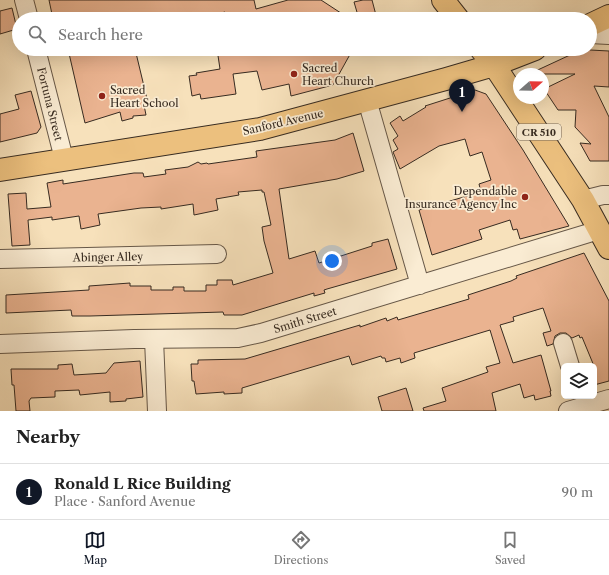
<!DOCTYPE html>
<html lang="en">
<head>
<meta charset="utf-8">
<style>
	:root { --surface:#fff; --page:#f6f6f6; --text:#222; --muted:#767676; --line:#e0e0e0; --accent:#111827 }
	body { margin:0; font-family:"Libre Caslon Text",serif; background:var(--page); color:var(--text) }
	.controls { position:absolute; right:12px; bottom:12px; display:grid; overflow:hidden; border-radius:6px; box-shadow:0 4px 16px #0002 }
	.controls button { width:36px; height:36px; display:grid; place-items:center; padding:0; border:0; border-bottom:1px solid var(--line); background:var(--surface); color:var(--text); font:20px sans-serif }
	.compass { position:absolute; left:513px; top:68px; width:36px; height:36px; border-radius:50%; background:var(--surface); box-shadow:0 4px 16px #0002; rotate:70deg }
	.you { position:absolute; left:332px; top:261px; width:14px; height:14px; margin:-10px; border:3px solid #fff; border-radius:50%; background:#1a73e8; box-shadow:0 0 0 6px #1a73e833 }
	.badge { display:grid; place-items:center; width:26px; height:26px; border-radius:50%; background:var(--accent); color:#fff; font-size:13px; font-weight:700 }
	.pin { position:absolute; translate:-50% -33px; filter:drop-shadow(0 1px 2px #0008) }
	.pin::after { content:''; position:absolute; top:21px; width:14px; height:12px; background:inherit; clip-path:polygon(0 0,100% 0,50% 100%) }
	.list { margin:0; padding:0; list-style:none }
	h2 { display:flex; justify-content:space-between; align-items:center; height:52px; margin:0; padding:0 16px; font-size:17px }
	h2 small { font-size:13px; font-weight:400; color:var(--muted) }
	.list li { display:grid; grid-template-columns:26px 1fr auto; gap:12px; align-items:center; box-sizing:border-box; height:56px; padding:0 16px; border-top:1px solid var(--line) }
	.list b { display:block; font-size:15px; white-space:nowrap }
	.list p { margin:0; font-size:13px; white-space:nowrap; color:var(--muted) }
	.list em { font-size:13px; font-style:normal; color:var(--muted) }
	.icon { flex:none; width:22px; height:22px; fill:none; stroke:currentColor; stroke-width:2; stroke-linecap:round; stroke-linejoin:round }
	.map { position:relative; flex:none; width:609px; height:411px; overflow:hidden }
	.search { position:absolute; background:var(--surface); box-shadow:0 4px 16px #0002; left:12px; right:12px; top:12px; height:44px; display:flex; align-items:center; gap:10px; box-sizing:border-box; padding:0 14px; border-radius:22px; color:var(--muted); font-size:15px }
	.sheet { height:108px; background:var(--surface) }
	nav { display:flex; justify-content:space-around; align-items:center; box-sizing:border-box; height:56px; border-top:1px solid var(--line); background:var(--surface); font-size:11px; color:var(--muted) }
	nav a { display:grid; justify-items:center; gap:2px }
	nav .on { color:var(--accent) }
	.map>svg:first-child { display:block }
	.building { fill:#eab390; stroke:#372b21 }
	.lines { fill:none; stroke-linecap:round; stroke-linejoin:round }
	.minor-casing { stroke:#675848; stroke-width:20 }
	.major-casing { stroke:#372b21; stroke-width:24 }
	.minor { stroke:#faecd3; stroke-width:18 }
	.major { stroke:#ecc07e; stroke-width:22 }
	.poi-dot { fill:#8f2418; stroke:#faecd3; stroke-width:1.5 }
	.labels { text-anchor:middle; stroke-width:3.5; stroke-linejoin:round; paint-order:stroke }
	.shield { fill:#faecd3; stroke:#726556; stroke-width:1 }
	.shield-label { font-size:10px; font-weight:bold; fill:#372b21 }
	.poi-label { font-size:11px; fill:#372b21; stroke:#faecd3; text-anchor:start }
	.street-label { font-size:11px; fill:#372b21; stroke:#faecd3 }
</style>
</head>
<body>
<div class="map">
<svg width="609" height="411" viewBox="0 0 609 411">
	<rect width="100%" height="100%" fill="#f7e1bb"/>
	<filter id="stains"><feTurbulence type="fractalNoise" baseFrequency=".005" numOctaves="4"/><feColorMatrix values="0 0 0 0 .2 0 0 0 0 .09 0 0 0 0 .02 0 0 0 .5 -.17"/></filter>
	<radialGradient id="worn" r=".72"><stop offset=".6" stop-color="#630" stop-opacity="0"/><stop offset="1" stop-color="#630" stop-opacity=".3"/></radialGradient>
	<path class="building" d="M 49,0 L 254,0 L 256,9 L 288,0 L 321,0 L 350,19 L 226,19 L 225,12 L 197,19 L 53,19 Z
		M 363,0 L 372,0 L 377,19 L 359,19 L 354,2 Z
		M 12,8 L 17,29 L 0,34 L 0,11 Z
		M 590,48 L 590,50 L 609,51 L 609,87 L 594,86 L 609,117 L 609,161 L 590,161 L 580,143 L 591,144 L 575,127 L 576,110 L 558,110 L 544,89 L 575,74 L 529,74 L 583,49 Z
		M 68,49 L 131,49 L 132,55 L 136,53 L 148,103 L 144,105 L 146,115 L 133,116 L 133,118 L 122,121 L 120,112 L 85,123 Z
		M 217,49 L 353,49 L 333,85 L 291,96 L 289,84 L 262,90 L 257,71 L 233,74 L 236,94 L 201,99 L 200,94 L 192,96 L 189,76 L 197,75 L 196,73 L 220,69 Z
		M 475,90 L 486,94 L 523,150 L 569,226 L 520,239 L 517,229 L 513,230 L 510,220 L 479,230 L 482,239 L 432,255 L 419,210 L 481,192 L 479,184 L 491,180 L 482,152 L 470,156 L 465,139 L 439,146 L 400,169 L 393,152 L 398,149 L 393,140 L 398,136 L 390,123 L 400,116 L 403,121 L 426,107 L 425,106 Z
		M 31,91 L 41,127 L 37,133 L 0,142 L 0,114 L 19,109 L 15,95 Z
		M 353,133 L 364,171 L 337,179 L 279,189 L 289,259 L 315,251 L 319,263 L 372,246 L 372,243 L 388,239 L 397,269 L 327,289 L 324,290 L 325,293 L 314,296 L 314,293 L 242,315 L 224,315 L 223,312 L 90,316 L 72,316 L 71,310 L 6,313 L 6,295 L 89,290 L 89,286 L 130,283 L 130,286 L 151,286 L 151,290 L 173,290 L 173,287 L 184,287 L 184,291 L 206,291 L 206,285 L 217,285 L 217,280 L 232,280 L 233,285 L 273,273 L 264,241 L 262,227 L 271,225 L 264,192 L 262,192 L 262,190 L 238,192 L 239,195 L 216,199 L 218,210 L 194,215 L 193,204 L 161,209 L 161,207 L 141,208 L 98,214 L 100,225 L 81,229 L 79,216 L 52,220 L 52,217 L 28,220 L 30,245 L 12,246 L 8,194 L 26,193 L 27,209 L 51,207 L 47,183 L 63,180 L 63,184 L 134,173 L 143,173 L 144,177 L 166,174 L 165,170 L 188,167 L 198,162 L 201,164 L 207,163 L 208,164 L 257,157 L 256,151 L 335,140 Z
		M 584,253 L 609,301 L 609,381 L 594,385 L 594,366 L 582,337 L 580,338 L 579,335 L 572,338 L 566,333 L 560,333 L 555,336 L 553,344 L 547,346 L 543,333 L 551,331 L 543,308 L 513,317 L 514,321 L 500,325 L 513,363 L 541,355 L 551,391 L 550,391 L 551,396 L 535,400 L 534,395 L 524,398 L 520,384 L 492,393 L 496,411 L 424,411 L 423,408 L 446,401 L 442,388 L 488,372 L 486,367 L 500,363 L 490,330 L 414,353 L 415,358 L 401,363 L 400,358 L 386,362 L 385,358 L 382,358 L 381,356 L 352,365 L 349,356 L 242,388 L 242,393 L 224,394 L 224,392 L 196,394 L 194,381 L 192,381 L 191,364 L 198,364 L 198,360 L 245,359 L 360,325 L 360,327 L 386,318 L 387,321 L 397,317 L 398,320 L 469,299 L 468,295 L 511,281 L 517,278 L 516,276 Z
		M 140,361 L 143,397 L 126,399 L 126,401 L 110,402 L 110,392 L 80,395 L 79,390 L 55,391 L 55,397 L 31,398 L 29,401 L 30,411 L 16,411 L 14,385 L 12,385 L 11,369 L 58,369 L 58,365 L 72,364 L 74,375 L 106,373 L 114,363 Z
		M 406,388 L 413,411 L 382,411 L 378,397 Z"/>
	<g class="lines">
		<g class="minor-casing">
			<path id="minor" d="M 24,0 L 29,19
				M 590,34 L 609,35
				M 36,49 L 64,159
				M 367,100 L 420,285
				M 583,200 L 603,195 L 609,195
				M 0,259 L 217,254
				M 154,339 L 157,411
				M 563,343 L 570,366
				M 0,344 L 134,339 L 238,338 L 261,333 L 599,230
				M 568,411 L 609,399"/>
		</g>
		<g class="major-casing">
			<path id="major" d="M 443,0 L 458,19
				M 590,25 L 609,16
				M 481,49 L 494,65 L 583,200 L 609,248
				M 0,170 L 260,129 L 446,79 L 494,65 L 535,49"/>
		</g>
		<use href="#minor" class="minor"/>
		<use href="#major" class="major"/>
	</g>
	<g class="poi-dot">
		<circle cx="294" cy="74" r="4"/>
		<circle cx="102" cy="96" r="4"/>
		<circle cx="525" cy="197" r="4"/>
	</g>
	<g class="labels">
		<rect class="shield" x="517" y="124" width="44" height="16" rx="3"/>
		<g class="shield-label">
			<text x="539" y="136">CR 510</text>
		</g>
		<g class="poi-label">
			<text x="302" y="72">Sacred<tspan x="302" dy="13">Heart Church</tspan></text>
			<text x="110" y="94">Sacred<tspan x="110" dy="13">Heart School</tspan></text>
			<text x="517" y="195" text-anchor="end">Dependable<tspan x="517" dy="13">Insurance Agency Inc</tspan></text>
		</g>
		<g class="street-label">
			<text transform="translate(50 104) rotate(76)" y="4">Fortuna Street</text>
			<text transform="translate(283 122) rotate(-13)" y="4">Sanford Avenue</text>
			<text transform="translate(108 257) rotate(-1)" y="4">Abinger Alley</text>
			<text transform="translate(305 320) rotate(-17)" y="4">Smith Street</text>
		</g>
	</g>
	<rect width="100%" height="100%" filter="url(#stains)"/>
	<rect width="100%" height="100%" fill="url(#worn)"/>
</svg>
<div class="controls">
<button><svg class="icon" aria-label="layers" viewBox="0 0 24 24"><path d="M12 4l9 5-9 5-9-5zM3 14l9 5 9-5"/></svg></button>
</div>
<svg class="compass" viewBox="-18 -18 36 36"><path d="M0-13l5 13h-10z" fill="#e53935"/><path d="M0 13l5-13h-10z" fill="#767676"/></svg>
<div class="you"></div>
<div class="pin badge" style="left:462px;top:112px">1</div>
<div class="search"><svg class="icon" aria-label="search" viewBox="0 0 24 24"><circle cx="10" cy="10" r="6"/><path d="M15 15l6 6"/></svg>Search here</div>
</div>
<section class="sheet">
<h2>Nearby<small></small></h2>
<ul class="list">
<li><span class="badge">1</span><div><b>Ronald L Rice Building</b><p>Place · Sanford Avenue</p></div><em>90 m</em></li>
</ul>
</section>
<nav>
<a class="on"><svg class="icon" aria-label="map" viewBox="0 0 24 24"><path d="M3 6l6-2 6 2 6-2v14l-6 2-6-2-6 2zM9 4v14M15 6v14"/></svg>Map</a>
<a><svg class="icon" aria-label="directions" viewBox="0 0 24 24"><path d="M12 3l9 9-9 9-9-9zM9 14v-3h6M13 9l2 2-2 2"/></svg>Directions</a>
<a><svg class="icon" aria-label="saved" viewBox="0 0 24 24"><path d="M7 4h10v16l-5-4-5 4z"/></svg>Saved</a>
</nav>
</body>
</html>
